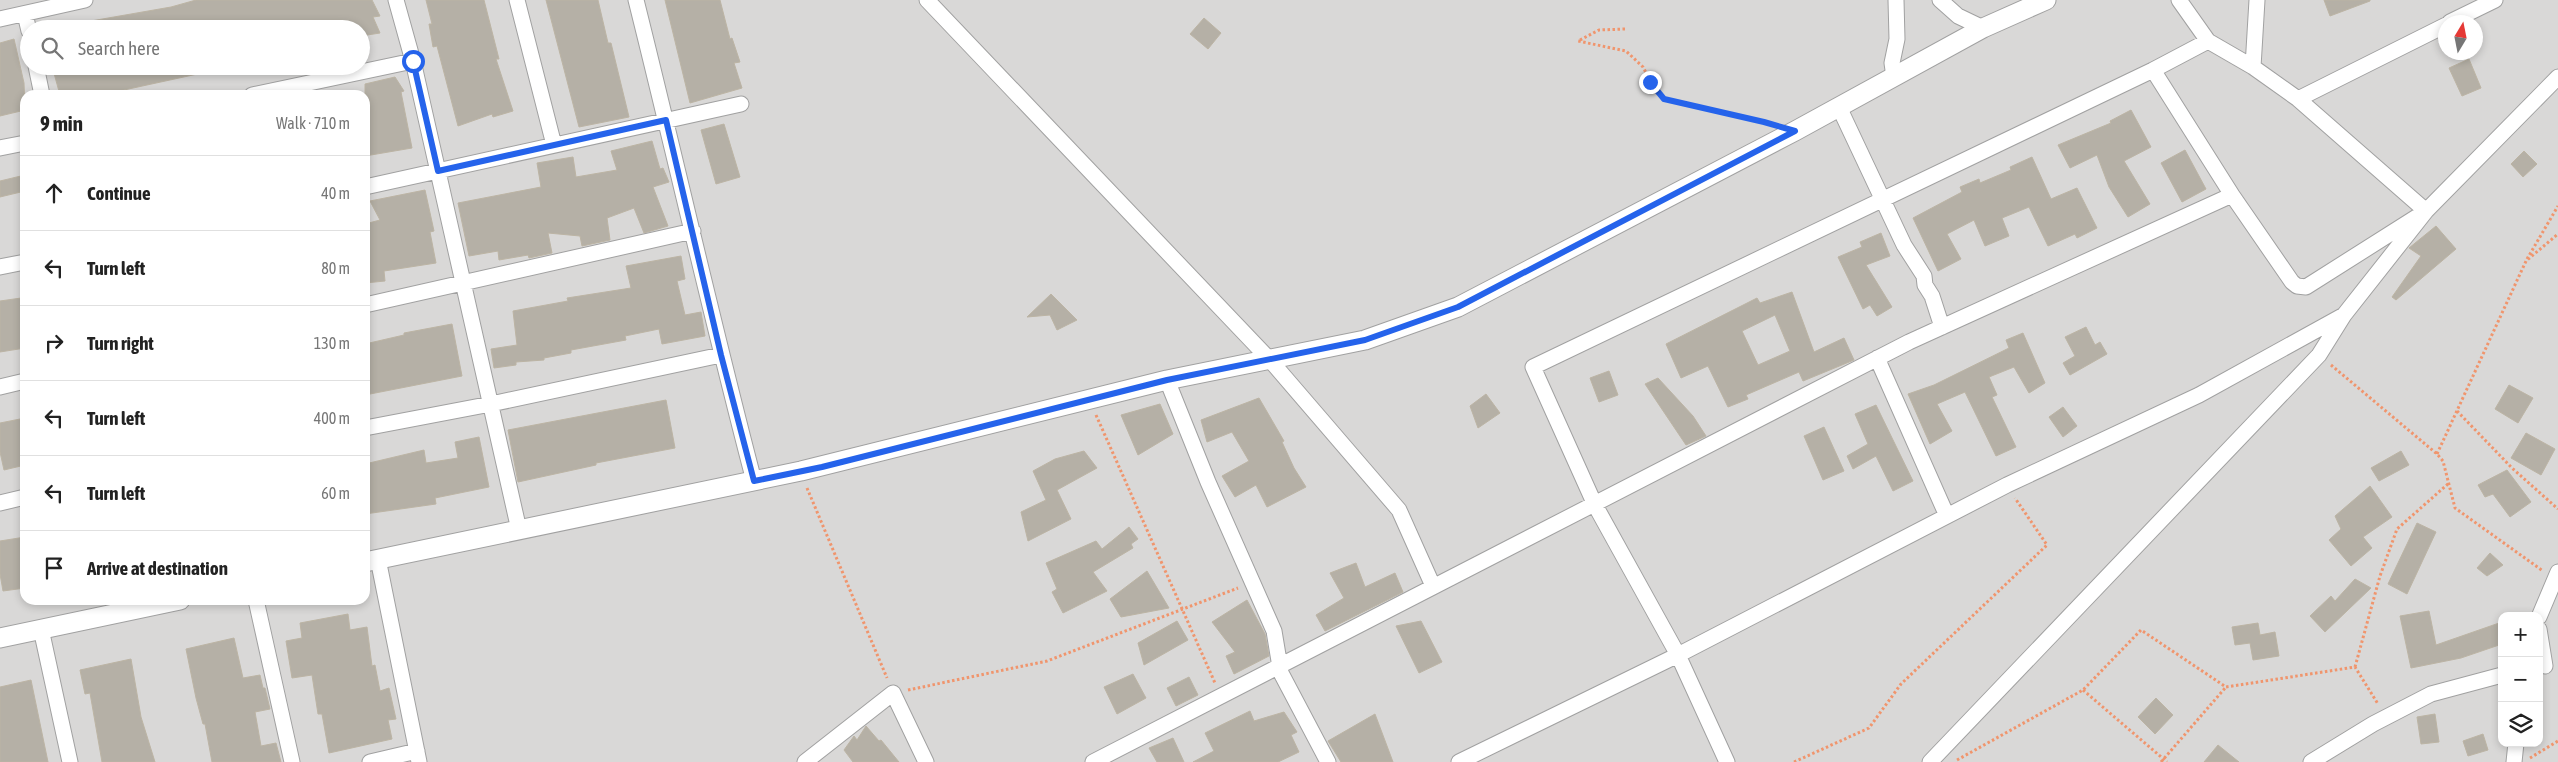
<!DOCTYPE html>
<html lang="en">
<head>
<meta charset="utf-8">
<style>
	:root { --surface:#fff; --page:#f2f2f2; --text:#222; --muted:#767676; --line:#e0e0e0 }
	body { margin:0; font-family:"Asap Condensed",sans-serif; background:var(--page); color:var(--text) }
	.controls { position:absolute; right:15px; bottom:15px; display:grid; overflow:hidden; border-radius:10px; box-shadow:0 2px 8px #0003 }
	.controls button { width:45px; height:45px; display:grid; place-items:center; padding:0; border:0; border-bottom:1px solid var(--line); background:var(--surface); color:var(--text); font:25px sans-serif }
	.compass { position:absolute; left:2438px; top:15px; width:45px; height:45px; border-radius:50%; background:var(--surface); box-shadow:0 2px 8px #0003; rotate:10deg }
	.stop { position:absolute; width:15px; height:15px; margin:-11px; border:4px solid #2563eb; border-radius:50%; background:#fff }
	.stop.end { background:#2563eb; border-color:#fff; box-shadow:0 1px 5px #0008 }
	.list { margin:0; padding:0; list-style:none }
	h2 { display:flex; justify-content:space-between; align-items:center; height:65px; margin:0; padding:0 20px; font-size:21px }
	h2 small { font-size:16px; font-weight:400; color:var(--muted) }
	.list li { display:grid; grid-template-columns:32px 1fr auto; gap:15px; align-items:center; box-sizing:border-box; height:75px; padding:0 20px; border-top:1px solid var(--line) }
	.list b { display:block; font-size:19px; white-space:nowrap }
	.list em { font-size:16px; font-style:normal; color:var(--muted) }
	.icon { flex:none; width:28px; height:28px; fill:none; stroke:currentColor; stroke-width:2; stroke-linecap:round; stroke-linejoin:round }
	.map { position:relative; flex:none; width:2558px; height:762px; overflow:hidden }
	.search { position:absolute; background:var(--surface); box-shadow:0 2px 8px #0003; left:20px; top:20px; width:350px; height:55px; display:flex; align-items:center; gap:12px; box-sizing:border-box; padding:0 18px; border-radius:28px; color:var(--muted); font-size:19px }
	.panel { position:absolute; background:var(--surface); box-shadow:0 2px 8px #0003; left:20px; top:90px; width:350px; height:515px; border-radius:15px }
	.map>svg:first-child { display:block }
	.residential { fill:#d9d8d7; fill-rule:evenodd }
	.building { fill:#b5b0a6; stroke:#bcb4a4; fill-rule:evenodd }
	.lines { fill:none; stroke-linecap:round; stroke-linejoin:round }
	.minor-casing { stroke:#a1a1a1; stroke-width:17 }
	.tertiary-casing { stroke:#a1a1a1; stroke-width:21 }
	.path { stroke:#f0956d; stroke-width:3; stroke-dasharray:2.5 2.5; stroke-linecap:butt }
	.minor { stroke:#fff; stroke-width:15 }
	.tertiary { stroke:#fff; stroke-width:19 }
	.route { stroke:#2563eb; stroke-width:6 }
</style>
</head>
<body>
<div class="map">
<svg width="2558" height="762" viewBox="0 0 2558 762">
	<rect width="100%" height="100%" fill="#eceae0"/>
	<path class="residential" d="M 0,0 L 2558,0 L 2558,762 L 0,762 ZM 2446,22 L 2476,22 L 2476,52 L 2446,52 ZM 29,29 L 361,29 L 361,66 L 29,66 ZM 25,95 L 365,95 L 365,600 L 25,600 ZM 2502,616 L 2539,616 L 2539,743 L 2502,743 Z"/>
	<path class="building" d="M 196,0 L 372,0 L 380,16 L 373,17 L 380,33 L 361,36 L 361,29 L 92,29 L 91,21 L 171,7 Z
		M 426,0 L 484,0 L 499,59 L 496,59 L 513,111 L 493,117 L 492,114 L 458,126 L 437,46 L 433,47 L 429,24 L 432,24 Z
		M 546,0 L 598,0 L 608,43 L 611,43 L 629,117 L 579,127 Z
		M 665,0 L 720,0 L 730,39 L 732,38 L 740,62 L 734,63 L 742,88 L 690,103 Z
		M 2324,0 L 2370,0 L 2370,1 L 2330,16 Z
		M 1204,18 L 1221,33 L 1208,49 L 1190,34 Z
		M 14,39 L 24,83 L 25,110 L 0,116 L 0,43 Z
		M 2469,59 L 2481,88 L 2462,96 L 2449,68 Z
		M 52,66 L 201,66 L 202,73 L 101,95 L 60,95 Z
		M 395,77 L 404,91 L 401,92 L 412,148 L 365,156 L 365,84 Z
		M 2131,110 L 2151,147 L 2124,161 L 2150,204 L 2128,217 L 2109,187 L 2097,155 L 2070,168 L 2058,145 L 2111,123 L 2110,121 Z
		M 724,124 L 740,177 L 716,184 L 701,130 Z
		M 652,141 L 660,169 L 663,168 L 669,182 L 653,187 L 668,226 L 644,233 L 634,208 L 607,218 L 610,240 L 582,246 L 580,236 L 548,233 L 552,253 L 529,258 L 528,255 L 499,260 L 498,251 L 469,256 L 458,203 L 541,187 L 537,163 L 573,157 L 576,177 L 617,170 L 611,151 Z
		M 2185,150 L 2206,189 L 2182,202 L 2161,163 Z
		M 2524,151 L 2537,164 L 2523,177 L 2511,164 Z
		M 2032,157 L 2051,199 L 2077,188 L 2097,228 L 2077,238 L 2075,234 L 2048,246 L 2029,207 L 2002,218 L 2009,236 L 1985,246 L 1974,220 L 1947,234 L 1961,259 L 1938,271 L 1913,218 L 1962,192 L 1960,187 L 1979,179 L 1980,183 L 2011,170 L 2010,167 Z
		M 25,175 L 25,191 L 0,197 L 0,181 Z
		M 425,190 L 434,231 L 430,232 L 436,263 L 384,271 L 385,281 L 365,283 L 365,224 L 380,220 L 370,201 Z
		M 2436,226 L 2456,249 L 2396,300 L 2392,297 L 2421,256 L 2409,248 Z
		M 1881,233 L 1890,256 L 1866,265 L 1892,307 L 1877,316 L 1870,305 L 1863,309 L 1838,257 L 1862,247 L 1860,242 Z
		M 681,256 L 685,279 L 677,281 L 685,315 L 701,312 L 705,336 L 662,344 L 659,329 L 625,336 L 626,340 L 571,350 L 571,353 L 544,358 L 544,360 L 516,362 L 516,365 L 494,368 L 491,349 L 517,345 L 513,311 L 568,301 L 567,298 L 631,288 L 626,266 Z
		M 1792,292 L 1814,352 L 1844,338 L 1854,360 L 1803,381 L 1799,372 L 1746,395 L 1748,399 L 1728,407 L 1708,366 L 1681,378 L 1666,344 L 1757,298 L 1760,303 ZM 1775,315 L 1790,351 L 1758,365 L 1742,331 Z
		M 1051,294 L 1077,320 L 1057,330 L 1050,315 L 1027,317 Z
		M 21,298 L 25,322 L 25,348 L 0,352 L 0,301 Z
		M 452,324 L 462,376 L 365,395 L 365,344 L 404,335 L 404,333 Z
		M 2086,327 L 2095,345 L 2100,342 L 2107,354 L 2070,375 L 2063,363 L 2075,356 L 2065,337 Z
		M 2023,333 L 2045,383 L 2029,393 L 2014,367 L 1989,377 L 1997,395 L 1992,397 L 2016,447 L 1996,456 L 1965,392 L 1937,404 L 1952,431 L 1930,444 L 1908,394 L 1934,385 L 2009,348 L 2006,340 Z
		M 1609,371 L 1618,395 L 1599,402 L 1590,378 Z
		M 1658,378 L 1693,416 L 1706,436 L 1686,445 L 1645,384 Z
		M 2509,385 L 2533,398 L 2518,423 L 2495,409 Z
		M 1486,394 L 1500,413 L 1478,428 L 1470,406 Z
		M 1259,398 L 1284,441 L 1282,442 L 1294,468 L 1306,487 L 1267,507 L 1256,485 L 1235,497 L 1222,476 L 1249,461 L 1232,432 L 1207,442 L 1201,420 Z
		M 666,400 L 675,448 L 596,463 L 596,465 L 518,482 L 508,430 Z
		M 1160,404 L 1173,434 L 1138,455 L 1121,415 Z
		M 1876,405 L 1913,481 L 1893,491 L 1876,456 L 1853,469 L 1847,456 L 1868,444 L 1855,414 Z
		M 2063,407 L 2077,426 L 2063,437 L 2049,417 Z
		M 25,418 L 25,465 L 4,470 L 0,452 L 0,423 Z
		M 1824,427 L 1844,471 L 1823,480 L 1804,436 Z
		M 2526,433 L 2555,449 L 2541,475 L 2511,458 Z
		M 479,437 L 489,487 L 435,498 L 436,504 L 365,514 L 365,464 L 424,450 L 426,463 L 458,458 L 455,442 Z
		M 1084,451 L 1097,468 L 1057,490 L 1071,519 L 1028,541 L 1021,512 L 1046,500 L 1033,471 L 1055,459 Z
		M 2401,451 L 2409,465 L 2379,481 L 2371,468 Z
		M 2507,470 L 2531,502 L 2510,517 L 2493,494 L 2485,497 L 2478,485 Z
		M 2370,486 L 2392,517 L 2363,537 L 2372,548 L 2351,566 L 2329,540 L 2341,529 L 2335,516 Z
		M 2417,523 L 2436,532 L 2407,594 L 2388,584 Z
		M 1129,527 L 1138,539 L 1131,544 L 1133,548 L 1093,572 L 1107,591 L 1063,613 L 1052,592 L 1057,589 L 1046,563 L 1096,541 L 1102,549 Z
		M 25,537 L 25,588 L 3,591 L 0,574 L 0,541 Z
		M 2490,553 L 2503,565 L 2487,576 L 2477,568 Z
		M 1356,563 L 1365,587 L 1395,573 L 1403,592 L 1325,631 L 1316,615 L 1344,598 L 1330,573 Z
		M 1147,571 L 1169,608 L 1121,617 L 1110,599 Z
		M 2355,579 L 2371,588 L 2325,632 L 2310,616 L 2331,596 L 2335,601 Z
		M 1247,600 L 1265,634 L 1269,656 L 1234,674 L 1226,656 L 1235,652 L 1212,622 Z
		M 2429,611 L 2436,645 L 2502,622 L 2502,644 L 2461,658 L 2411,668 L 2400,616 Z
		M 348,614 L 350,630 L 367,627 L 372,666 L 375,665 L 380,691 L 389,688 L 396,719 L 388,720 L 392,739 L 329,753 L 322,714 L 318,714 L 312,675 L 292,678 L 286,641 L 302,638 L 300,623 Z
		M 1177,621 L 1188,640 L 1144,665 L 1138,643 Z
		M 1421,621 L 1442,662 L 1419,673 L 1396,626 Z
		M 2258,623 L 2260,635 L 2275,632 L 2279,656 L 2253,660 L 2250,643 L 2235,645 L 2232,627 Z
		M 234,638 L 243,678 L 260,675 L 263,688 L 265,688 L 270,709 L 255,712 L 261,746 L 276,743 L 281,762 L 212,762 L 205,724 L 203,724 L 196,698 L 186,649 Z
		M 131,659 L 141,717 L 155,762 L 102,762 L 90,693 L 85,694 L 80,670 Z
		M 1133,674 L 1146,698 L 1117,714 L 1104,687 Z
		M 1189,677 L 1198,695 L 1176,706 L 1167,688 Z
		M 31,680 L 48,762 L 0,762 L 0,687 Z
		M 2156,698 L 2173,715 L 2155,734 L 2138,717 Z
		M 1250,711 L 1254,721 L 1284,712 L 1297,732 L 1291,735 L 1299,752 L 1278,762 L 1193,762 L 1214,751 L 1205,733 Z
		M 1375,714 L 1393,762 L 1341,762 L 1328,741 Z
		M 2435,714 L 2439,742 L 2421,744 L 2417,717 Z
		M 866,726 L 879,741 L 881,740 L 899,762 L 853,762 L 844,750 L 854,736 L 857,740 Z
		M 2483,734 L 2488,750 L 2468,756 L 2463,741 Z
		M 1173,738 L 1184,762 L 1157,762 L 1149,748 Z
		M 2218,745 L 2239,762 L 2204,762 Z"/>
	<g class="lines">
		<g class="minor-casing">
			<path id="minor" d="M 396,0 L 413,61 L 519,530
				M 517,0 L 554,145
				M 636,0 C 676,160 712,321 754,481
				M 927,0 L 1270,360 L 1399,510 L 1433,586
				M 1940,0 L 1958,16 L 1983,28
				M 2179,0 L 2208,41 L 2253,67 L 2298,99 L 2426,211
				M 25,14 L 29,31
				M 0,19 L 85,0
				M 2450,22 L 2495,0
				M 36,66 L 42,95
				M 2253,67 L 2257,0
				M 2153,70 L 2208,41
				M 1894,77 L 1892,63 L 1897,39 L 1896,0
				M 252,95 L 413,61
				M 2298,99 L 2446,25
				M 1839,107 L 1904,245 L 1924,276 L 1925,285 L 1932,296 L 1942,327
				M 0,148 L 25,143
				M 365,187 L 741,104
				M 0,267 L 25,262
				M 365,305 L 693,231
				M 1877,358 L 1947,516
				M 1167,380 L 1208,482 L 1274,631 L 1281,673 L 1328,762
				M 0,387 L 25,381
				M 365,428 L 491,404 L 721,355
				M 0,503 L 25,497
				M 378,559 L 419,762
				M 256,600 L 292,762
				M 2539,617 L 2558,572
				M 41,629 L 70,762
				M 2539,629 L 2545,666
				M 370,762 L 417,751
				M 805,762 L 893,693 L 926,762
				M 1093,762 L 1909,342 L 2232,195
				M 1459,762 L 1678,655 L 2007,485 L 2199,395 L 2344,315
				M 1727,762 L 1678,655 L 1595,505 L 1533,367 L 2153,70 L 2232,195 L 2292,282 L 2297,286 L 2306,287 L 2426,211
				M 1930,762 L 2319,355 L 2344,315 L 2426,211 L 2558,77
				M 2311,762 L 2373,724 L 2431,694 L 2502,675
				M 2514,762 L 2516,743"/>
		</g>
		<g class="tertiary-casing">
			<path id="tertiary" d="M 365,562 L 801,471 L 1167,380 L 1365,340 L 1458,307 L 1795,131 L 1983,28 L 2046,0
				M 0,638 L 180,600"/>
		</g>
		<path class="path" d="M 1625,29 L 1599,30 L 1578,41 L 1626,51 L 1643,67 L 1651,82 L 1664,99 L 1770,123
			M 2527,259 L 2558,206
			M 2331,365 L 2437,454 L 2443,461 L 2455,508 L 2543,571
			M 2457,411 L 2512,468 L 2558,509
			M 1096,415 L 1215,683
			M 2437,454 L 2526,261 L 2558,234
			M 807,488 L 887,678
			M 2355,667 L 2380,576 L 2397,529 L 2449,483
			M 908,690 L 1047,661 L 1238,588
			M 2083,690 L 2167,762
			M 2530,758 L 2558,741
			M 1957,760 L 2083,690 L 2141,630 L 2226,687 L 2355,667 L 2378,704
			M 1794,762 L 1869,728 L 1901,684 L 2047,545 L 2015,498
			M 2161,762 L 2226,687"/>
		<use href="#minor" class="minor"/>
		<use href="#tertiary" class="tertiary"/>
	</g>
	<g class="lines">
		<path class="route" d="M 413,61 L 438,171 L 666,120 L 721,355 L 754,481 L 822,467 L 1167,380 L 1365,340 L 1458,307 L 1795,131 L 1764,122 L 1664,99 L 1650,82"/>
	</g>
</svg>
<div class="controls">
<button>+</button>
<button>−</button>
<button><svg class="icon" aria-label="layers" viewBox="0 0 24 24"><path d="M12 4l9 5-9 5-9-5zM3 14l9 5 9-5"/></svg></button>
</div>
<svg class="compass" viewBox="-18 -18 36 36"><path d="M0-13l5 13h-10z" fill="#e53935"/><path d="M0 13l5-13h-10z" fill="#767676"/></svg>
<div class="stop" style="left:413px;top:61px"></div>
<div class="stop end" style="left:1650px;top:82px"></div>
<div class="search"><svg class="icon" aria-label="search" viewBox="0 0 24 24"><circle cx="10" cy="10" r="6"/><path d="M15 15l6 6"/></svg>Search here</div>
<section class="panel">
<h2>9 min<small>Walk · 710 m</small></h2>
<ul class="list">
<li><svg class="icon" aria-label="ahead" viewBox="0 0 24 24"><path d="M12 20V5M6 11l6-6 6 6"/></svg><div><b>Continue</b></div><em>40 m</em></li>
<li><svg class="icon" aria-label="left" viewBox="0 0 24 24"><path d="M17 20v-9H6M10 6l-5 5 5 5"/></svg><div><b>Turn left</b></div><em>80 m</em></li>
<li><svg class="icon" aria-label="right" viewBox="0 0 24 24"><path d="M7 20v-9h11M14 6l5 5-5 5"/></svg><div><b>Turn right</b></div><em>130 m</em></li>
<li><svg class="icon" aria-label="left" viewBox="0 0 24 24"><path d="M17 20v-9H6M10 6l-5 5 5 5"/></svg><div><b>Turn left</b></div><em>400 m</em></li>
<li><svg class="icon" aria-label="left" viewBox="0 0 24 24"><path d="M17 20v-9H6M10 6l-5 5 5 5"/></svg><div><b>Turn left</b></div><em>60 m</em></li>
<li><svg class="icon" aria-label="arrive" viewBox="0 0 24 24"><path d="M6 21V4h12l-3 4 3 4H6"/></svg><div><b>Arrive at destination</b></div></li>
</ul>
</section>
</div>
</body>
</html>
